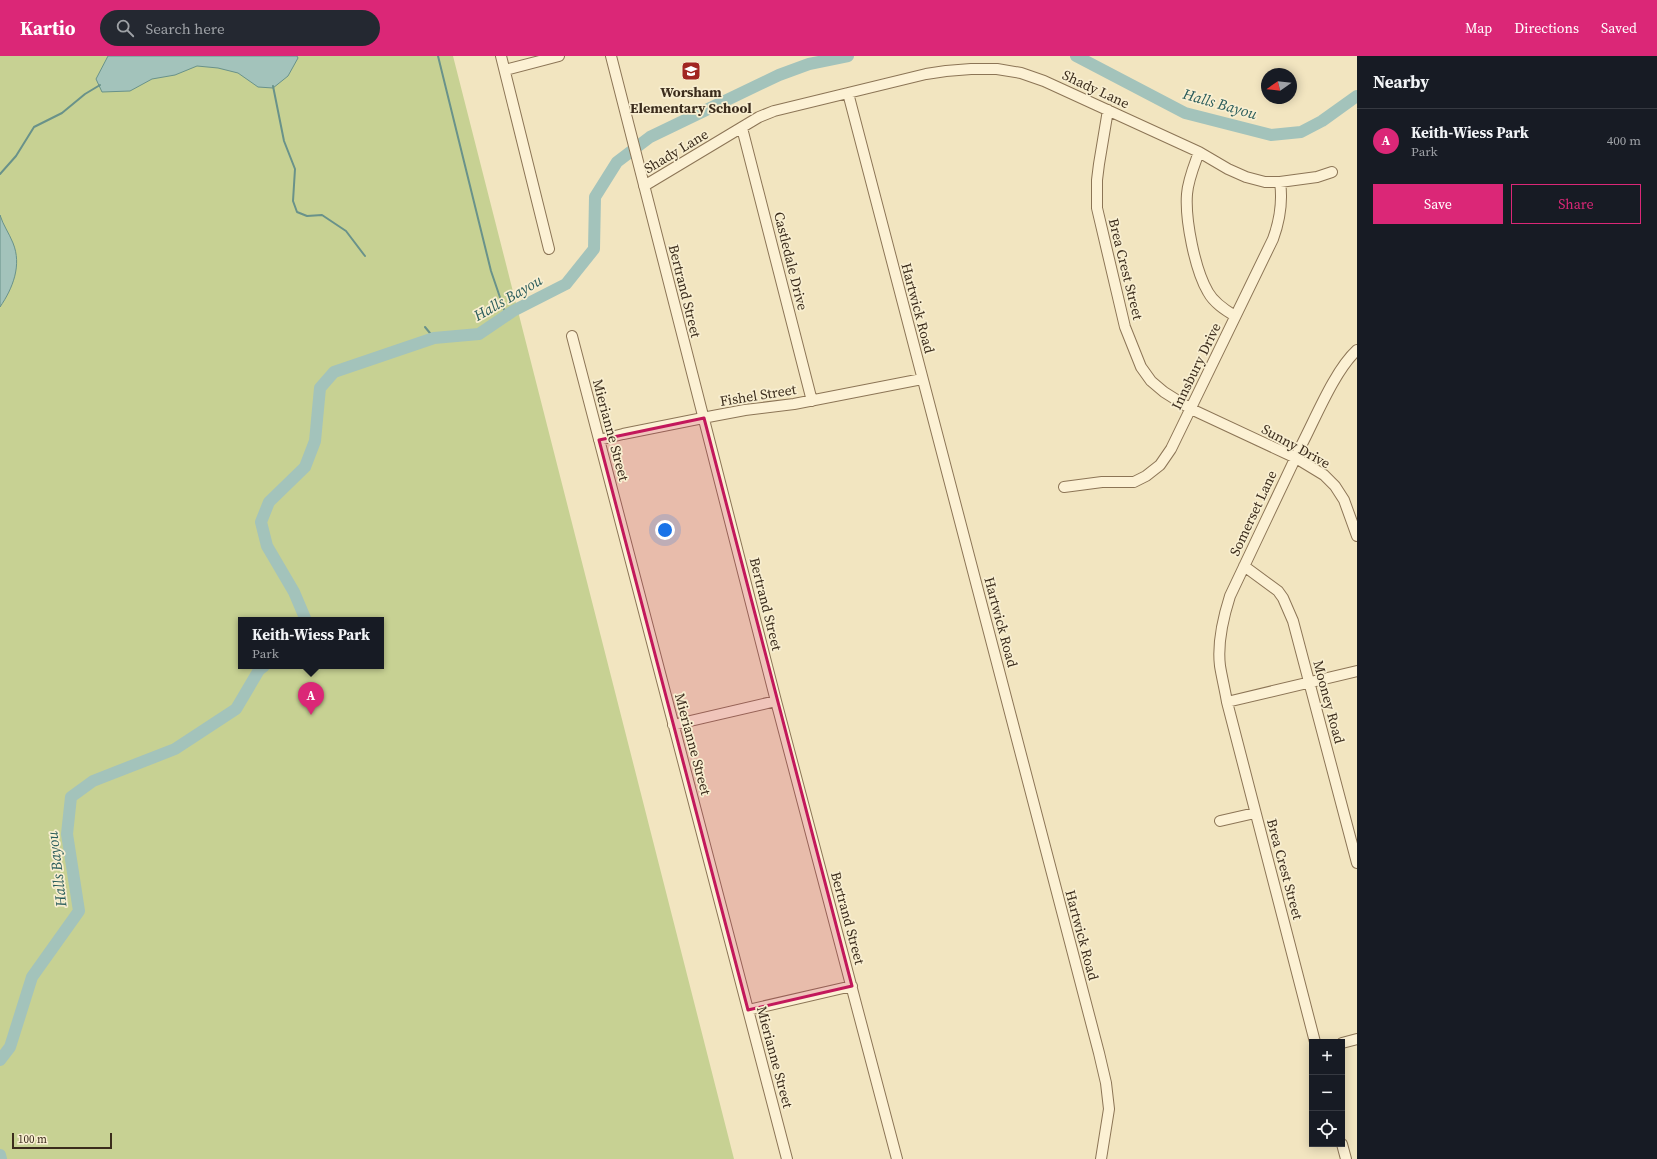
<!DOCTYPE html>
<html lang="en">
<head>
<meta charset="utf-8">
<style>
	:root { --surface:#171b24; --page:#242831; --text:#f1f3f6; --muted:#9ea1a6; --line:#363941; --accent:#db2777 }
	body { margin:0; font-family:"Source Serif 4",serif; background:var(--page); color:var(--text) }
	.controls { position:absolute; right:12px; bottom:12px; display:grid; overflow:hidden; border-radius:0px; box-shadow:0 2px 10px #0003 }
	.controls button { width:36px; height:36px; display:grid; place-items:center; padding:0; border:0; border-bottom:1px solid var(--line); background:var(--surface); color:var(--text); font:20px sans-serif }
	.compass { position:absolute; left:1261px; top:12px; width:36px; height:36px; border-radius:50%; background:var(--surface); box-shadow:0 2px 10px #0003; rotate:256deg }
	.scale { position:absolute; left:12px; bottom:10px; width:100px; box-sizing:border-box; padding-left:4px; border:2px solid #3b2c1c; border-top:0; font-size:11px; line-height:14px; white-space:nowrap; color:#3b2c1c; -webkit-text-stroke:3px #f8eed0; paint-order:stroke }
	.you { position:absolute; left:665px; top:474px; width:14px; height:14px; margin:-10px; border:3px solid #fff; border-radius:50%; background:#1a73e8; box-shadow:0 0 0 6px #1a73e833 }
	.badge { display:grid; place-items:center; width:26px; height:26px; border-radius:50%; background:var(--accent); color:#fff; font-size:13px; font-weight:700 }
	.pin { position:absolute; translate:-50% -33px; filter:drop-shadow(0 1px 2px #0008) }
	.pin::after { content:''; position:absolute; top:21px; width:14px; height:12px; background:inherit; clip-path:polygon(0 0,100% 0,50% 100%) }
	.popup { position:absolute; left:238px; top:561px; width:146px; height:52px; box-sizing:border-box; display:grid; place-content:center; border-radius:0px; background:var(--surface); filter:drop-shadow(0 1px 3px #0005); font-size:13px; white-space:nowrap; color:var(--muted) }
	.popup b { font-size:15px; color:var(--text) }
	.popup::after { content:''; position:absolute; left:50%; top:100%; margin-left:-8px; border:8px solid transparent; border-top-color:var(--surface) }
	.list { margin:0; padding:0; list-style:none }
	h2 { display:flex; justify-content:space-between; align-items:center; height:52px; margin:0; padding:0 16px; font-size:17px }
	h2 small { font-size:13px; font-weight:400; color:var(--muted) }
	.list li { display:grid; grid-template-columns:26px 1fr auto; gap:12px; align-items:center; box-sizing:border-box; height:64px; padding:0 16px; border-top:1px solid var(--line) }
	.list b { display:block; font-size:15px; white-space:nowrap }
	.list p { margin:0; font-size:13px; white-space:nowrap; color:var(--muted) }
	.list em { font-size:13px; font-style:normal; color:var(--muted) }
	.actions { display:flex; gap:8px; padding:12px 16px }
	.actions a { flex:1; padding:9px 0; border:1px solid var(--accent); border-radius:0px; text-align:center; font-size:14px; color:var(--accent) }
	.actions .main { background:var(--accent); color:#fff }
	.icon { flex:none; width:22px; height:22px; fill:none; stroke:currentColor; stroke-width:2; stroke-linecap:round; stroke-linejoin:round }
	.map { position:relative; flex:none; width:1357px; height:1103px; overflow:hidden }
	header { display:flex; align-items:center; gap:24px; box-sizing:border-box; height:56px; padding:0 20px; background:var(--accent); color:#fff }
	header strong { font-size:19px }
	nav { display:flex; gap:22px; margin-inline-start:auto; font-size:14px }
	.search { width:280px; height:36px; background:var(--page); display:flex; align-items:center; gap:10px; box-sizing:border-box; padding:0 14px; border-radius:22px; color:var(--muted); font-size:15px }
	main { display:flex }
	aside { flex:1; background:var(--surface) }
	.map>svg:first-child { display:block }
	.green { fill:#c7d193; fill-rule:evenodd }
	.water { fill:#a3c3bb; stroke:#69928a }
	.lines { fill:none; stroke-linecap:round; stroke-linejoin:round }
	.stream { stroke:#69928a; stroke-width:2 }
	.river { stroke:#a3c3bb; stroke-width:12 }
	.minor-casing { stroke:#8c7556; stroke-width:12 }
	.minor { stroke:#fcf1d4; stroke-width:10 }
	.marked { fill:#c2185b; fill-opacity:0.2; stroke:#c2185b; stroke-width:3; stroke-linejoin:round }
	.labels { text-anchor:middle; stroke-width:3.5; stroke-linejoin:round; paint-order:stroke }
	.street-label { font-size:14px; fill:#3b2c1c; stroke:#f8eed0 }
	.poi-label { font-size:14px; font-weight:bold; fill:#3b2c1c; stroke:#f8eed0 }
	.water-label { font-size:15px; font-style:italic; fill:#2a5c5b; stroke:#f8eed0 }
</style>
</head>
<body>
<header>
<strong>Kartio</strong>
<div class="search"><svg class="icon" aria-label="search" viewBox="0 0 24 24"><circle cx="10" cy="10" r="6"/><path d="M15 15l6 6"/></svg>Search here</div>
<nav><a>Map</a><a>Directions</a><a>Saved</a></nav>
</header>
<main>
<div class="map">
<svg width="1357" height="1103" viewBox="0 0 1357 1103">
	<rect width="100%" height="100%" fill="#f2e5c0"/>
	<path class="green" d="M 0,0 L 453,0 L 734,1103 L 0,1103 ZM 241,564 L 381,564 L 381,610 L 241,610 Z"/>
	<path class="water" d="M 108,0 L 297,0 L 298,2 L 288,20 L 273,32 L 258,31 L 238,17 L 218,12 L 197,10 L 175,19 L 152,23 L 130,35 L 102,36 L 96,23 Z
		M 0,159 C 3,169 9,177 13,187 C 22,209 13,232 0,251 Z"/>
	<g class="lines">
		<path class="stream" d="M 438,0 L 491,215 L 506,259
			M 273,30 L 284,85 L 295,113 L 293,145 L 297,156 L 307,160 L 322,159 L 346,175 L 365,200
			M 0,118 L 16,100 L 34,71 L 62,57 L 85,38 L 100,29
			M 425,271 L 434,282"/>
		<path class="river" d="M 1076,0 L 1185,57 L 1271,79 L 1301,76 L 1322,65 L 1357,40
			M 305,564 L 305,562 L 294,536 L 267,490 L 261,466 L 269,446 L 305,411 L 315,385 L 320,332 L 334,316 L 434,282 L 479,278 L 513,255 L 566,228 L 594,193 L 595,141 L 617,106 L 650,81 L 779,19 L 809,8 L 848,0
			M 0,1004 L 10,991 L 32,921 L 79,855 L 67,778 L 71,741 L 93,725 L 175,693 L 236,653 L 259,614 L 264,610
			M 0,1099 L 1,1103"/>
		<g class="minor-casing">
			<path id="minor" d="M 501,0 L 549,193
				M 611,0 L 776,645 L 897,1103
				M 505,14 L 559,0
				M 848,37 L 1099,997 L 1106,1027 L 1109,1053 L 1101,1103
				M 1108,54 L 1099,108 L 1097,124 L 1097,152 L 1125,271 L 1141,311 L 1151,325 L 1164,336 L 1191,353 L 1296,402 L 1324,419 L 1335,430 L 1344,444 L 1357,480
				M 742,72 L 812,345
				M 1199,96 C 1194,110 1188,124 1187,138 C 1185,164 1195,214 1208,236 C 1214,247 1225,254 1235,260
				M 644,130 L 759,61 L 774,55 L 926,18 L 946,15 L 971,13 L 997,13 L 1021,17 L 1044,25 L 1199,96 L 1228,113 L 1246,121 L 1265,126 L 1280,126 L 1317,121 L 1332,116
				M 572,280 L 787,1103
				M 599,384 L 623,378 L 713,360 L 745,354 L 794,348 L 922,323
				M 1064,431 L 1102,426 L 1134,426 L 1146,420 L 1160,409 L 1171,393 L 1273,183 C 1280,164 1283,147 1280,126
				M 1244,510 L 1278,535 L 1283,542 L 1293,565 L 1357,807
				M 1227,646 L 1357,615
				M 673,669 L 776,645
				M 1220,765 L 1255,757
				M 748,954 L 852,930
				M 1315,986 L 1227,646 C 1225,634 1222,622 1220,610 C 1217,586 1223,562 1230,540 C 1254,489 1278,439 1302,388 C 1316,361 1335,314 1357,294
				M 1342,987 L 1357,983
				M 1342,1088 L 1346,1103"/>
		</g>
		<use href="#minor" class="minor"/>
	</g>
	<path class="marked" d="M 704,362 L 852,930 L 748,954 L 599,384 Z"/>
	<defs>
		<g id="school-square" transform="scale(1)"><rect x="-9" y="-9" width="18" height="18" rx="4" fill="#a12521" stroke="#f8eed0"/><path d="M0-5L7-2L0 1L-7-2ZM-4 1L0 2.5L4 1V4Q0 6-4 4Z" fill="#fff"/></g>
	</defs>
	<g fill-rule="evenodd">
		<use href="#school-square" x="691" y="15"/>
	</g>
	<g class="labels">
		<g class="street-label">
			<text transform="translate(1096 33) rotate(25)" y="5">Shady Lane</text>
			<text transform="translate(676 95) rotate(-31)" y="5">Shady Lane</text>
			<text transform="translate(791 205) rotate(76)" y="5">Castledale Drive</text>
			<text transform="translate(1126 213) rotate(76)" y="5">Brea Crest Street</text>
			<text transform="translate(685 235) rotate(76)" y="5">Bertrand Street</text>
			<text transform="translate(918 252) rotate(75)" y="5">Hartwick Road</text>
			<text transform="translate(1196 310) rotate(-64)" y="5">Innsbury Drive</text>
			<text transform="translate(758 339) rotate(-9)" y="5">Fishel Street</text>
			<text transform="translate(611 374) rotate(75)" y="5">Mierianne Street</text>
			<text transform="translate(1296 390) rotate(29)" y="5">Sunny Drive</text>
			<text transform="translate(1253 457) rotate(-65)" y="5">Somerset Lane</text>
			<text transform="translate(766 548) rotate(76)" y="5">Bertrand Street</text>
			<text transform="translate(1001 566) rotate(75)" y="5">Hartwick Road</text>
			<text transform="translate(1329 646) rotate(75)" y="5">Mooney Road</text>
			<text transform="translate(693 688) rotate(75)" y="5">Mierianne Street</text>
			<text transform="translate(1285 813) rotate(75)" y="5">Brea Crest Street</text>
			<text transform="translate(848 862) rotate(75)" y="5">Bertrand Street</text>
			<text transform="translate(1082 879) rotate(75)" y="5">Hartwick Road</text>
			<text transform="translate(775 1001) rotate(75)" y="5">Mierianne Street</text>
		</g>
		<g class="poi-label">
			<text x="691" y="41">Worsham<tspan x="691" dy="16">Elementary School</tspan></text>
		</g>
		<g class="water-label">
			<text transform="translate(1220 48) rotate(16)" y="5">Halls Bayou</text>
			<text transform="translate(508 242) rotate(-30)" y="5">Halls Bayou</text>
			<text transform="translate(57 813) rotate(-97)" y="5">Halls Bayou</text>
		</g>
	</g>
</svg>
<div class="controls">
<button>+</button>
<button>−</button>
<button><svg class="icon" aria-label="locate" viewBox="0 0 24 24"><circle cx="12" cy="12" r="6"/><path d="M12 2v4M12 18v4M2 12h4M18 12h4"/></svg></button>
</div>
<svg class="compass" viewBox="-18 -18 36 36"><path d="M0-13l5 13h-10z" fill="#e53935"/><path d="M0 13l5-13h-10z" fill="#9ea1a6"/></svg>
<div class="scale">100 m</div>
<div class="you"></div>
<div class="pin badge" style="left:311px;top:659px">A</div>
<div class="popup"><b>Keith-Wiess Park</b>Park</div>
</div>
<aside>
<h2>Nearby<small></small></h2>
<ul class="list">
<li><span class="badge">A</span><div><b>Keith-Wiess Park</b><p>Park</p></div><em>400 m</em></li>
</ul>
<div class="actions"><a class="main">Save</a><a>Share</a></div>
</aside>
</main>
</body>
</html>
